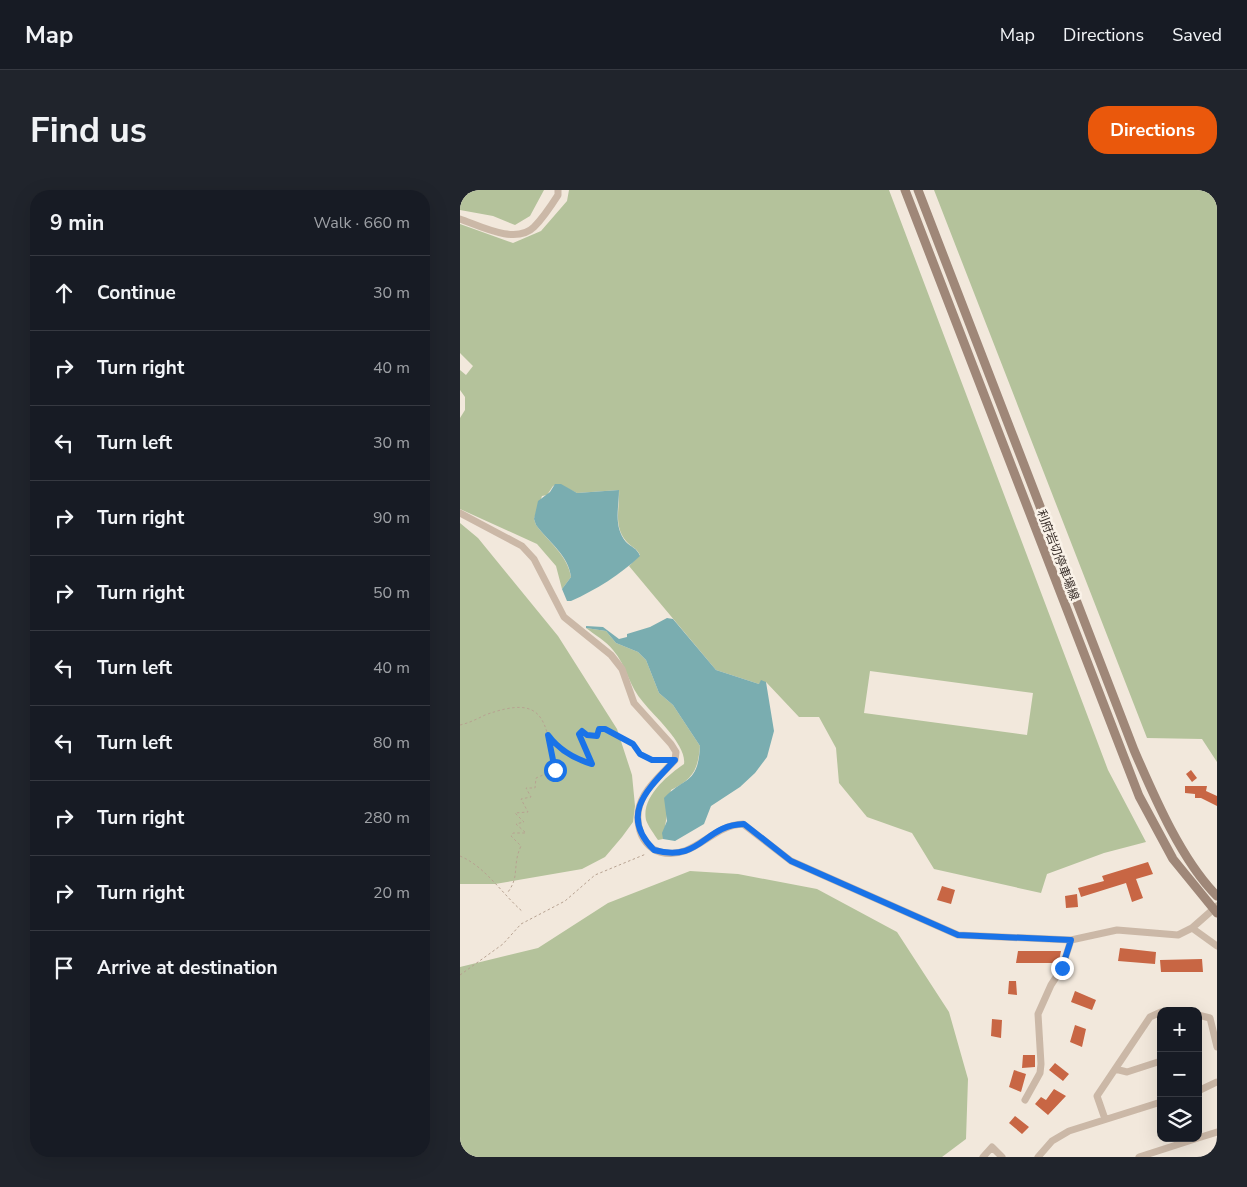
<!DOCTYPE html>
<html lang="en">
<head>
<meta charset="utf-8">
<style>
	:root { --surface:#171b24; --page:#20242c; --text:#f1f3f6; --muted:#9ea1a6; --line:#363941; --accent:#ea580c }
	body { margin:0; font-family:"Nunito Sans","Noto Sans JP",sans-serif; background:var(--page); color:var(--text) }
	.controls { position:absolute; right:15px; bottom:15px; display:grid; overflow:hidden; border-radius:10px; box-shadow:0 5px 20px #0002 }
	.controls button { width:45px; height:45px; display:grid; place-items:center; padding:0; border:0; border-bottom:1px solid var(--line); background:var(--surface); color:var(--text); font:25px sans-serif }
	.stop { position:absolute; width:15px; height:15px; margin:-11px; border:4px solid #1a73e8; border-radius:50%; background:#fff }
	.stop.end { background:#1a73e8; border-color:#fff; box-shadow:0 1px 5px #0008 }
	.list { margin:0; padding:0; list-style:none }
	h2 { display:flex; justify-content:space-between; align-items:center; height:65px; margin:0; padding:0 20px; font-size:21px }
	h2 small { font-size:16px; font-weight:400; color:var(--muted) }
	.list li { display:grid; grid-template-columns:32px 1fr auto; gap:15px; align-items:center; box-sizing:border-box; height:75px; padding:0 20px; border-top:1px solid var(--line) }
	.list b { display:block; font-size:19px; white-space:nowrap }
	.list em { font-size:16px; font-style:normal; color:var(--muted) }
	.icon { flex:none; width:28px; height:28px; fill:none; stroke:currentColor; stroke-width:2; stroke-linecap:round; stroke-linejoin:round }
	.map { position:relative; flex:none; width:757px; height:967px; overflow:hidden; border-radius:20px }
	header { display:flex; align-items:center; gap:30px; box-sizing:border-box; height:70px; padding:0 25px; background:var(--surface); border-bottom:1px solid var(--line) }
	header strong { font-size:24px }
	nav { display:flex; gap:28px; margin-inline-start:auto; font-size:18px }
	.intro { display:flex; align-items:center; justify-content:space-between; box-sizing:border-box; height:120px; padding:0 30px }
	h1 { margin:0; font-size:35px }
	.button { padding:12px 22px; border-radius:20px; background:var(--accent); color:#fff; font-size:18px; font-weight:700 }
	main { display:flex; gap:30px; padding:0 30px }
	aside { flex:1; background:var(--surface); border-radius:20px; box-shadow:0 5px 20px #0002 }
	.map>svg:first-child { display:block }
	.green { fill:#b4c29b; fill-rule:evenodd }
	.water { fill:#7aadb0 }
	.building { fill:#c86644 }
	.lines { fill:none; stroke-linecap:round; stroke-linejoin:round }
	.path { stroke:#b7a291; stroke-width:1; stroke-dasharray:2.5 2.5; stroke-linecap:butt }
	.minor { stroke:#cbb8a7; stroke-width:7 }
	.secondary { stroke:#9f8778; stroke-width:9 }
	.route { stroke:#1a73e8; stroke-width:6 }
	.labels { text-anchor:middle; stroke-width:5; stroke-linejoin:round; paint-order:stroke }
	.street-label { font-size:12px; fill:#372d28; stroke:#faf2e8 }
</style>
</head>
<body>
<header>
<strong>Map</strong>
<nav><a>Map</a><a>Directions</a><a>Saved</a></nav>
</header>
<div class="intro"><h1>Find us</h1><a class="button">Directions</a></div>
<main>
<aside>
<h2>9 min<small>Walk · 660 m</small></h2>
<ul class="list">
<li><svg class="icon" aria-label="ahead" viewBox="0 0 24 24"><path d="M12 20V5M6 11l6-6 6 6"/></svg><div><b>Continue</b></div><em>30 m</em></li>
<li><svg class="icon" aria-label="right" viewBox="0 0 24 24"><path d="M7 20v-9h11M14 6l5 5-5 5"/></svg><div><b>Turn right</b></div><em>40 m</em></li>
<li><svg class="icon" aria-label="left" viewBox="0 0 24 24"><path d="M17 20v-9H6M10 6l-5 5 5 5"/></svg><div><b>Turn left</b></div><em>30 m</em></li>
<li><svg class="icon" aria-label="right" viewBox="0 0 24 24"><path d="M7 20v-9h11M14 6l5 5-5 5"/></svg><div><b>Turn right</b></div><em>90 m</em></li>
<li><svg class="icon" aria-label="right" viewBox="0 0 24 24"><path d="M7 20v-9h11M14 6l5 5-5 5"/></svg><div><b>Turn right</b></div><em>50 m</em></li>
<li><svg class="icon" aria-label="left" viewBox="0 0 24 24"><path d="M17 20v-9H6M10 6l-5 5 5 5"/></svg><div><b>Turn left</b></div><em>40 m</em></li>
<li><svg class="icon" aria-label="left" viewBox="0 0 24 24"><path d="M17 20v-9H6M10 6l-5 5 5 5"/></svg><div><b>Turn left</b></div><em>80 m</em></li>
<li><svg class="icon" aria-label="right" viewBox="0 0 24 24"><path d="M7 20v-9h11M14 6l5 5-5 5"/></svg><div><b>Turn right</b></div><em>280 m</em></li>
<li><svg class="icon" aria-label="right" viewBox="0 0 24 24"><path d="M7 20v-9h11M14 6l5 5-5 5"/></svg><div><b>Turn right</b></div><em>20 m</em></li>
<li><svg class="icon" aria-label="arrive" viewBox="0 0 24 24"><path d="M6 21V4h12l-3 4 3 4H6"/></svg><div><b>Arrive at destination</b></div></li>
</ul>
</aside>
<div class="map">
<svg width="757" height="967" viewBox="0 0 757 967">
	<rect width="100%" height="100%" fill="#f2e8dc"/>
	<path class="green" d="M 0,0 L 84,0 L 70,26 L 55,35 L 33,26 L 0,20 Z
		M 109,0 L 429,0 L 648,580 L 686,652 L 644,663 L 587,684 L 581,703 L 474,679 L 452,643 L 407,627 L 379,593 L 376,558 L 359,527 L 339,527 L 306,492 L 299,494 L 256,480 L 169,376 L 180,365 C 177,358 171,357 166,351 C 153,335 160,318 159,300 L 117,303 L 98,294 L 93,296 L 87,305 L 82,306 L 74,329 L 76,335 C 88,351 108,366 111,387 L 102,399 L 96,376 L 77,354 L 0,319 L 0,228 L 5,220 L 5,207 L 0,200 L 0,180 L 6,185 L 13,176 L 0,163 L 0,34 L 53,53 L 81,41 L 107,11 ZM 410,481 L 573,503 L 567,545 L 404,523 Z
		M 474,0 L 757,0 L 757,572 L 742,549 L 687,548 Z
		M 0,333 L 18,348 L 98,446 L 157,539 L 172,585 L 175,616 L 173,632 L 162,647 L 145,667 L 122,679 L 35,694 L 0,694 Z
		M 126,438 L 146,441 L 156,453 L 178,462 L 186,470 L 199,503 L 213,515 L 240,556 C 238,580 233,589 211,600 L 203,649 L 198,650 C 194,644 188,636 186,630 C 181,607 208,585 224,574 C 227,555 195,527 183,512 C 169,497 167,476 153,460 C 146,451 135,445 126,438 Z
		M 230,681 L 278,684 L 357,699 L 437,742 L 489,822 L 508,889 L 506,949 L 482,967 L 0,967 L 0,777 L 78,758 L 148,713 Z"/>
	<path class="water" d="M 95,294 L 101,294 L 117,303 L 159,300 C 159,318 153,336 166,352 C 171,357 177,358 180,366 C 161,384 136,400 111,411 L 107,411 L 102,399 L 111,387 C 109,366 88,351 76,335 L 74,329 L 78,311 L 90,302 Z
		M 207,428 L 213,429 L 256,480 L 299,494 L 301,490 L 306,492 L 314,541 L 307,567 L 295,583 L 280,597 L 251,616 L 244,634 L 215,651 L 203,649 L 202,643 L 207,631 L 204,608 C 225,586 238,595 240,556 L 213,515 L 199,503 L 186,470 L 178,462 L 156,453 L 146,441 L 126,438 L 126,436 L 143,437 L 159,449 L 167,447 L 167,444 L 190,437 Z"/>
	<path class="building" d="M 731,580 L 737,588 L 732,592 L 726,584 Z
		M 725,596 L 747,596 L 746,601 L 757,606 L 757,616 L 741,608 L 735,608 L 735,604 L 725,603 Z
		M 688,672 L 693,684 L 676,689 L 683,708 L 672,712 L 666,693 L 621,707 L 618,698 L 644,691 L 642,686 Z
		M 482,696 L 495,700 L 491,714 L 477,710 Z
		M 617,704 L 618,717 L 606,718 L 605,706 Z
		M 660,758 L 696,762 L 695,774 L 658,771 Z
		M 558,761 L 601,761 L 600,766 L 598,773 L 556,773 Z
		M 742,769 L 743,782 L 701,782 L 700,770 Z
		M 549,791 L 556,791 L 557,805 L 548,804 Z
		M 615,801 L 636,810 L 632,820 L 611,812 Z
		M 532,829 L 542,830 L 541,848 L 531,846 Z
		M 615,835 L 626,839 L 622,857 L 610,852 Z
		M 563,865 L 575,865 L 575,877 L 562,878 Z
		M 595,873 L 609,884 L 603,891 L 589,880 Z
		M 554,880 L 566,884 L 561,902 L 549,897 Z
		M 594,899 L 606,906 L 588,925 L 575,914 L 581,907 L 586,910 Z
		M 555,926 L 569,937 L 562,944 L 549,933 Z"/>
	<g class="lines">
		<path class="path" d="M 0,535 C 9,533 17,529 25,525 C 86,503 85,531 95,580 L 76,588 L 75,598 L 66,598 L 71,607 L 61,609 L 68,622 L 55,623 L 64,632 L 56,634 L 66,643 L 53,643 L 51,646 L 61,656 C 52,675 60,686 48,702
			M 89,546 C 99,560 116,569 132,574 L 119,544 L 122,541 L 127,545 L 137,546 L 139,539 L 145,539 L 173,554 L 180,564 L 192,570 L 205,570
			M 0,666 C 26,677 42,704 63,722
			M 0,785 L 43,754 L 61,734 L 105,711 L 135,685 L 186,664"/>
		<path class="minor" d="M 0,29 C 20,36 56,55 74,37 C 83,28 91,16 98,5 L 98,0
			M 0,323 L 62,356 L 74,369 L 104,427 L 151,465 L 162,479 L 174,513 L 211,554 L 216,562 L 215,570 C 197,589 172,608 179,637 C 181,648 189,659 200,662 C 234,671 251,635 283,634 L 331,671 L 498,745 L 611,750 L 657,740 L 718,745 L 732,738 L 757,716
			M 732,738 L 757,756
			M 707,821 L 724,821
			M 738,825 L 750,828 L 757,857
			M 655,879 L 667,882 L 701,871
			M 738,901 L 757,892
			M 565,910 L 580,883 L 581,874 L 578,824 L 591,795 L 602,778 L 611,750
			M 645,929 L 637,906 L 690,827 L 701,822
			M 738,948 L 757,942
			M 523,967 L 532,957 L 542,967
			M 578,967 L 592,951 L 609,941 L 701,912
			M 679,967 L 738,948"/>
		<path class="secondary" d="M 445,0 L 679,606 L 713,669 L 757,723
			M 458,0 L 674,560 C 694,606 721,670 757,706"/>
	</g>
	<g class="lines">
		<path class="route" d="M 95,580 L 88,545 C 99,560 115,569 132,574 L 119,544 L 122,541 L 127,545 L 137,546 L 139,539 L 145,539 L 173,554 L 180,564 L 192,570 L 215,570 C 189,598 158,624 194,660 C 242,673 243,635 284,634 L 331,671 L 498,745 L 611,750 L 602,778"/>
	</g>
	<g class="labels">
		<g class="street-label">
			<text transform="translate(598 365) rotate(69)" y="4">利府岩切停車場線</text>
		</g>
	</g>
</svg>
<div class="controls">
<button>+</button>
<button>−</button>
<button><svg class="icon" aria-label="layers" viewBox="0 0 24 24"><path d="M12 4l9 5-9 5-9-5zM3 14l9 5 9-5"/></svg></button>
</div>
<div class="stop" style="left:95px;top:580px"></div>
<div class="stop end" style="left:602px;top:778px"></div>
</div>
</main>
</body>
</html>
